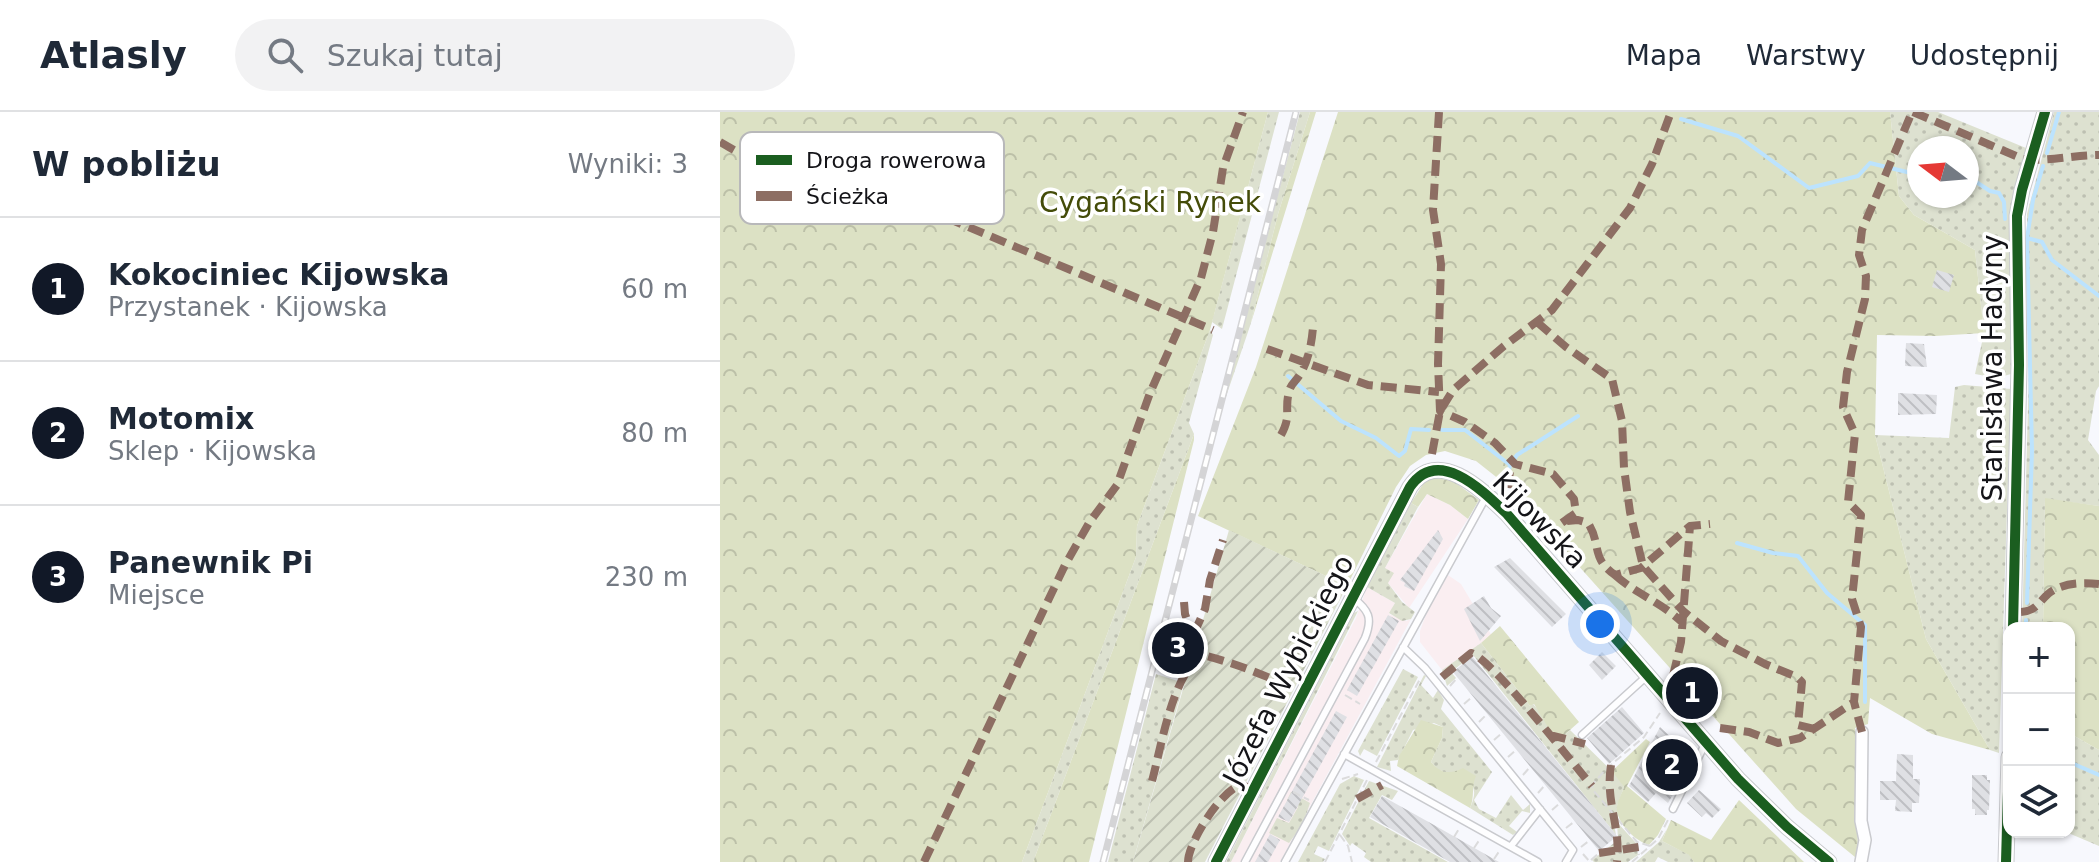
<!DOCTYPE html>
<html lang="pl">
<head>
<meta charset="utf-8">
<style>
	:root { --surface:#fff; --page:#f2f2f3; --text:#1f2937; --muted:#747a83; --line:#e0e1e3; --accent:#111827 }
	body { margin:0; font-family:"DejaVu Sans",sans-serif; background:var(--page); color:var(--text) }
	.controls { position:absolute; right:24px; bottom:24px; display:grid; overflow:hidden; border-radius:16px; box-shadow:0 2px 6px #0004 }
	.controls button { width:72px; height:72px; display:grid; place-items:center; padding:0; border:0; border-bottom:2px solid var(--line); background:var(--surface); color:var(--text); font:40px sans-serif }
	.compass { position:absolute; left:1187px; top:24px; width:72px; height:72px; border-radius:50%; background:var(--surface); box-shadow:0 2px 6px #0004; rotate:286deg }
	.you { position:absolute; left:880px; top:512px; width:28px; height:28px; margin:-20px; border:6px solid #fff; border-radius:50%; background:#1a73e8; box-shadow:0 0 0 12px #1a73e833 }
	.badge { display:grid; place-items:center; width:52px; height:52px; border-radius:50%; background:var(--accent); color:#fff; font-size:26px; font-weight:700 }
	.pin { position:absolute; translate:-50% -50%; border:4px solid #fff; box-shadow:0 2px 8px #0006 }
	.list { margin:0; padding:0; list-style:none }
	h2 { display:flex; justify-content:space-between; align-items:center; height:104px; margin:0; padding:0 32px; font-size:34px }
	h2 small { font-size:26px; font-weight:400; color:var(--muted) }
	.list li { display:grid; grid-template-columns:52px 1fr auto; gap:24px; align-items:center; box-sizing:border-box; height:144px; padding:0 32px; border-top:2px solid var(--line) }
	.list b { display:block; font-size:30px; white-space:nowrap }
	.list p { margin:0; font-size:26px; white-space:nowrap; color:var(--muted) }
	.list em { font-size:26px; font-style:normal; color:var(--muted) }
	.icon { flex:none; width:44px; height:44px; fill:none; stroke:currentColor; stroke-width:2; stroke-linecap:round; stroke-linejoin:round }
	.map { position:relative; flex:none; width:1379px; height:750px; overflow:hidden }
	header { display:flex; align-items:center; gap:48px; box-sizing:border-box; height:112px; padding:0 40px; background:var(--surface); border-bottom:2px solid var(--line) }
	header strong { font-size:38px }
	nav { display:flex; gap:44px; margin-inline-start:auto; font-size:28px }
	.search { width:560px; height:72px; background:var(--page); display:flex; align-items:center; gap:20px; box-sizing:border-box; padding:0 28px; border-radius:44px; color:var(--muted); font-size:30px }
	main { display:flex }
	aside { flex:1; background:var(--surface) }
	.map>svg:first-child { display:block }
	.industrial { fill:#faeef1 }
	.grass { fill:url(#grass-dots); fill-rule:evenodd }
	.forest { fill:url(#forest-crowns) }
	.garden { fill:url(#garden-furrows) }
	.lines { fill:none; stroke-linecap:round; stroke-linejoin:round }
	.stream { stroke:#bce3fe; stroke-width:4 }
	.building { fill:url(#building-back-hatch) }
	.service-casing { stroke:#c9cace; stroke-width:9 }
	.minor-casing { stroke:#c9cace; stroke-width:14 }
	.tertiary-casing { stroke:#c9cace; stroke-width:17 }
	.path { stroke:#dbdbdc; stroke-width:2; stroke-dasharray:8 4; stroke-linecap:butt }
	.service { stroke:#fefeff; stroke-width:6 }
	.minor { stroke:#fefeff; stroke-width:11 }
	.tertiary { stroke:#fefeff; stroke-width:14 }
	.rail-casing { stroke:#d4d4d6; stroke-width:7 }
	.rail { stroke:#fff; stroke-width:4; stroke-dasharray:12; stroke-linecap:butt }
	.quiet { stroke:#8d6e63; stroke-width:8; stroke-dasharray:16 8; stroke-linecap:butt }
	.cycleway-casing { stroke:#fff; stroke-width:15 }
	.cycleway { stroke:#1b5e20; stroke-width:10 }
	.labels { text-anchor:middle; stroke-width:7; stroke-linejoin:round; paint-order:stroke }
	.park-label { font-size:28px; fill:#444c09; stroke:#fff }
	.street-label { font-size:28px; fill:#141418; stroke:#fff }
	.key { fill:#fff; stroke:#b8b8ba; stroke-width:2 }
	.key-label { font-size:22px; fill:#141418 }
</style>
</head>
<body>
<header>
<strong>Atlasly</strong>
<div class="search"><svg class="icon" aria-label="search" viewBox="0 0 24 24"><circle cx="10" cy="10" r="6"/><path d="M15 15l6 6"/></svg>Szukaj tutaj</div>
<nav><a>Mapa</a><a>Warstwy</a><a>Udostępnij</a></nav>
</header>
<main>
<aside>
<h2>W pobliżu<small>Wyniki: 3</small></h2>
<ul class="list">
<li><span class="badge">1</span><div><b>Kokociniec Kijowska</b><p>Przystanek · Kijowska</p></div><em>60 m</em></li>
<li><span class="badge">2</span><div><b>Motomix</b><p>Sklep · Kijowska</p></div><em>80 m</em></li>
<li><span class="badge">3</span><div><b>Panewnik Pi</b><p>Miejsce</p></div><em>230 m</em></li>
</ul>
</aside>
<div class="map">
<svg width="1379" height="750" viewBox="0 0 1379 750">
	<defs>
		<pattern id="grass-dots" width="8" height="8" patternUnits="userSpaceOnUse" patternTransform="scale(2)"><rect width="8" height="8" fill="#dde1d0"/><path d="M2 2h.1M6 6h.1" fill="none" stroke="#bdc0b2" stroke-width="1.8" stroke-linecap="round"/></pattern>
		<pattern id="forest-crowns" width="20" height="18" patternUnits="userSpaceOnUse" patternTransform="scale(2)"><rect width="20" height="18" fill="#dce1c4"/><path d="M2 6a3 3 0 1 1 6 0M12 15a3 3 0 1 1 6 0" fill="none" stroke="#bcc0a8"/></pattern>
		<pattern id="garden-furrows" width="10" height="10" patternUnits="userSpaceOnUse" patternTransform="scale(2)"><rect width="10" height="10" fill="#dde1d0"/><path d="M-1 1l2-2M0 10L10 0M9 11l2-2" fill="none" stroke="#bdc0b2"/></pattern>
		<pattern id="building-back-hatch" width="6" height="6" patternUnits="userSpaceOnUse" patternTransform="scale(2)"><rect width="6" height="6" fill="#dfe0e4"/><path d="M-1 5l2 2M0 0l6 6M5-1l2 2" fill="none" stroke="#bebfc3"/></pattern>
	</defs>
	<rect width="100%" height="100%" fill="#f7f8fd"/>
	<path class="industrial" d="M 707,382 L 730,393 L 748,407 L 689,496 L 668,471 L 665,456 Z
		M 728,463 L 741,472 L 772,524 L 722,558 L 700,530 L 700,519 L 708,497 Z
		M 647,475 L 675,491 L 669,502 L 686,509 L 691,507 L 560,750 L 511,750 L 636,506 Z"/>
	<path class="grass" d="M 548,0 L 559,0 L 502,217 L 492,210 Z
		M 580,0 L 590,0 L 558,102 L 530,214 L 494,320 Z
		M 1170,0 L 1218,0 L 1306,36 L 1290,102 L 1291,262 L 1277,266 L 1255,262 L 1264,221 L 1255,138 L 1194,103 L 1179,84 ZM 1199,36 L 1247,36 L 1247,84 L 1199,84 Z
		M 1334,0 L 1379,0 L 1379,274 L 1376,279 L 1368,328 L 1379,343 L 1379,394 L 1325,387 L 1323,516 L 1302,516 L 1309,256 L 1307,102 Z
		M 490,218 L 493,223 L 469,311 L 474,322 L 313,750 L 302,750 L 416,445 L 417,414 Z
		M 1244,273 L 1291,277 L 1279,641 L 1270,638 L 1206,527 L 1155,323 L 1229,326 L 1235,275 Z
		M 691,391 L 698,395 L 665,456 L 674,461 L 668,471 L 682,490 L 695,500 L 691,507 L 682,509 L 669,501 L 675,491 L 647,475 Z
		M 638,499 L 511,750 L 506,750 L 634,501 Z
		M 761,531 L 810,594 L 813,592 L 842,625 L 850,618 L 899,666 L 904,675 L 897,694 L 898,705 L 893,707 L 896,723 L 753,543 L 731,560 L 736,566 L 727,574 L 722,558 Z
		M 683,557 L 698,565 L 657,644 L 644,637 L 640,644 L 638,639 Z
		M 436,562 L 464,571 L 413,750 L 388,750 Z
		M 704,563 L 706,564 L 701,573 L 713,586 L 718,578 L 724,588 L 721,597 L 772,660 L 754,688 L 759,697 L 776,706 L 791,683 L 803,698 L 810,692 L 810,701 L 802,699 L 789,714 L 797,720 L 793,723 L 750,696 C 764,666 740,664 718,658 L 711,650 L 722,626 L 723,615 L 714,611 L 693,618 L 678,648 L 670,649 L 671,659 L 657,655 Z
		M 1349,621 L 1379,638 L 1379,734 L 1346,720 L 1349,720 Z
		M 634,664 L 644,668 L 609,739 L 598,734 L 594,742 L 605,747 L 603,750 L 578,750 L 620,672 Z
		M 649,669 L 678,679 L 672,688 L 662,683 L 649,706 L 728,750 L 651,750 L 644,745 L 646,741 L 632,731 L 630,734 L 622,722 Z
		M 571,680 L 590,691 L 583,712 L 569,731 L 549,721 L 557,706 L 569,711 L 578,695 L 567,688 Z
		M 897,710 L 916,731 L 918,743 L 908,750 L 874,750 L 872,748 L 898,728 Z
		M 947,717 L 942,729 L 970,743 L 974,750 L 948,750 L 938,745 L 935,750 L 916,750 L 939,730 Z"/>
	<path class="forest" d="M 0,0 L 548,0 L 490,218 L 417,414 L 416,445 L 302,750 L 0,750 Z
		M 590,0 L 596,0 L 530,214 L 558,102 Z
		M 618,0 L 1170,0 L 1179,84 L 1194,103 L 1255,138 L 1264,221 L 1215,224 L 1157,223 L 1155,323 L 1206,527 L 1270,638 L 1212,622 L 1150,586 L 1148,612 L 1135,616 L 1138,739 L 1135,745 L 1076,697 L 856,451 L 799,383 L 756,349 L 725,339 L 706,343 L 690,354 L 676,375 L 627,474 L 478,404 L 536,255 Z
		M 474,322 L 474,328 L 369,750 L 313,750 Z
		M 712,365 L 733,369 L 759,388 L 748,407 L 730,393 L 707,382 L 698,395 L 691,391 L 703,372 Z
		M 1325,386 L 1379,394 L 1379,638 L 1349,621 L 1349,516 L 1323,516 Z
		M 780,514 L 859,610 L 842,625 L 832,622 L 814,592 L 810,594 L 761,531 Z
		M 701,608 L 723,615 L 722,626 L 711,650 C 720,661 730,663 743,656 L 756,664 C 751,675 755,685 750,696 L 677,654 L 679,644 Z
		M 926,627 L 930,630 L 907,674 L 946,707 L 938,723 L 929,733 C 915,729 895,710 897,694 C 898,688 902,681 904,675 L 892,659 Z
		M 1019,688 L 1084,750 L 974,750 L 969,743 L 942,729 L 951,708 L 991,728 Z"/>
	<path class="garden" d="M 509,418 L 627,474 L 485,750 L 413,750 Z"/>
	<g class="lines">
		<path class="stream" d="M 961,7 L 1018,24 L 1089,76 L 1138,64 L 1150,51 L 1199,63
			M 1327,41 L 1339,0
			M 1247,64 L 1270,79 L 1279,81 L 1284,90 L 1285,107
			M 1307,126 L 1322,130 L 1332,148 L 1379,184
			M 568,264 L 621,309 L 656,326 L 679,344 L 685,339 L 691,317 L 709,318
			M 722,318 L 745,318 L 790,353 L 788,363
			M 790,353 L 797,343 L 858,304
			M 1017,431 L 1053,441 L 1078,444 L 1107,481 L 1145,513 L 1145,590
			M 1307,491 L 1312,338 L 1307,126 L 1313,88 L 1323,54
			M 1306,516 L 1306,508
			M 1349,650 L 1379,663"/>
	</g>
	<path class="building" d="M 1217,158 L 1234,163 L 1229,180 L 1212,175 Z
		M 1186,231 L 1204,232 L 1207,255 L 1185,254 Z
		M 1178,281 L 1217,283 L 1216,302 L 1178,303 Z
		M 718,418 L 723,427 L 694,479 L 684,474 L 685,471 L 680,468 Z
		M 790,446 L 846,502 L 832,515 L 774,455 Z
		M 764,484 L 771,496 L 781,504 L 760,529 L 744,497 Z
		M 668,503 L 679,509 L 637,584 L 627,578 Z
		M 456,514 L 466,517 L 463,530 L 467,531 L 463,543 L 460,542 L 456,555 L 446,552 Z
		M 882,540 L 896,554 L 882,568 L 869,553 Z
		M 752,544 L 897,724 L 879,739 L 733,560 Z
		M 902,595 L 924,621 L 889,652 L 867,626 Z
		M 616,599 L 627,605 L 569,710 L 558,705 Z
		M 940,615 L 955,629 L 932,659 L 955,679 L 948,691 L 936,681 L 928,690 L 909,674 Z
		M 1177,642 L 1193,643 L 1193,667 L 1200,667 L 1199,691 L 1192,691 L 1192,700 L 1175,699 L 1176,688 L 1160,688 L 1160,669 L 1176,669 Z
		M 1252,663 L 1267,663 L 1267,668 L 1270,668 L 1269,698 L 1267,698 L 1267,703 L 1255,703 L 1255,697 L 1252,697 Z
		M 979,678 L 1001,697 L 992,706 L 986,701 L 982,705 L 967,691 Z
		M 662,684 L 714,713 L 779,750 L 730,750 L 650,705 Z
		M 550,722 L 560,728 L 548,750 L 535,750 Z"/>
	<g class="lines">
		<g class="service-casing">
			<path id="service" d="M 683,535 L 705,556 L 853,738 L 846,750
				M 862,623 L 928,563
				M 624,642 L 818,750
				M 953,697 L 986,630
				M 791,734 L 820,697
				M 525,750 L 645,526 C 653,506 649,498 632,485
				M 565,750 L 766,385"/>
		</g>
		<g class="minor-casing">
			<path id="minor" d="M 1141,750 L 1145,728 L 1141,709 L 1142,620"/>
		</g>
		<g class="tertiary-casing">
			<path id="tertiary" d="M 1293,516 L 1299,253 L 1297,104 L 1302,78 L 1325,0
				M 496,750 L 690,375 C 718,334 762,378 787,402 L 1018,667 L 1067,715 L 1109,750
				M 1286,750 L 1289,645"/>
		</g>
		<path class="path" d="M 730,574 L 737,566
			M 625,583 L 640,592
			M 744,592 L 752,585
			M 759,610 L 767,602
			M 774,628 L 782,621
			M 788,645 L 796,638
			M 656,650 L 700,567
			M 803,663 L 810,655
			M 622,667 L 638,662
			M 573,680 L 589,688
			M 818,681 L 825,673
			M 832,698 L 840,691
			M 846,716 L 855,709
			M 620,723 L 628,734 L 632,750
			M 734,725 L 740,715
			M 917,730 L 919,743
			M 930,734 L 917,730 L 873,678 L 872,673 L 886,657 L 924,625 L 940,601
			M 861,735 L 870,728
			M 754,736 L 760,727
			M 863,742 L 870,750
			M 774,747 L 780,738
			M 871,748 L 879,741
			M 605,750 L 648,666
			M 912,750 L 938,727 L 949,706"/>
		<use href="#service" class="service"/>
		<use href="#minor" class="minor"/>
		<use href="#tertiary" class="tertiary"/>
		<g class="rail-casing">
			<path id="rail" d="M 383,750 L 576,0"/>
		</g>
		<use href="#rail" class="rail"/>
		<path class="quiet" d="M 719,0 L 713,98 L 721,152 L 718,252 L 720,299 L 745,310 L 775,331 L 795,352 L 833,362 L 854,387 L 856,401 L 827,421
			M 1193,0 L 1303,47 C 1328,50 1353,43 1379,43
			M 0,30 L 21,42 L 156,76 L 493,218
			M 817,210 L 846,235 L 892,267 L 902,309 L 904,356 L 910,400 L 923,454 L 963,499 L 1001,529 L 1045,552 L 1077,565 L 1082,570 L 1078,613 L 1094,617
			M 547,237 L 648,273 L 719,280
			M 561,323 C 572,303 564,298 569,280 C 570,273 575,270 579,264 C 588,251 592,230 593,215
			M 712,342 L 720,299 L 733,278 L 784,234 L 832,198 L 910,96 L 932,52 L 951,0
			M 788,376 L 790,359 L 795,352
			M 847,409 L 858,408 L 868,411 C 882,433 870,445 895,463 L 921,456 L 970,414 L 990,412
			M 895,463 C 916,482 941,490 963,511
			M 464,490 L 465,502 L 474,527
			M 1301,500 C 1316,499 1318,491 1328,482 C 1341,471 1362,470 1379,472
			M 483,543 L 474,527 L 475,519 L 485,497 L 490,468 L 503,428
			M 953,564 L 961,530 L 970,414
			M 722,565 L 751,541 C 771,546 853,652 872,674
			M 1000,616 L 1029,620 L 1058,631 L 1080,626 L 1134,590
			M 1142,620 L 1134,590 L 1141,515 L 1132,487 L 1141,403 L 1128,390 L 1135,322 L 1123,295 L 1127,260 L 1145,187 L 1146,164 L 1139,143 L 1142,118 L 1192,0
			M 830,623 L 865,632
			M 891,653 C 885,691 901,713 897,750
			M 432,669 C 441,636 453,559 483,543 C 518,552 550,565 582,581
			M 637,687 L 662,673
			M 879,741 L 919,735
			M 204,750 L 345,453 L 369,411 L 397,373 L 430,281 L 481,166 L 493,120 L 503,56 L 523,0
			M 468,750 C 468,731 501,678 521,673 L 534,677"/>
		<g class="cycleway-casing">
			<path id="cycleway" d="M 1293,516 L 1299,253 L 1297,104 L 1302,78 L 1325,0
				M 496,750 L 690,375 C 718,334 762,378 787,402 L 1018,667 L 1067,715 L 1109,750
				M 1286,750 L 1289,645"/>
		</g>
		<use href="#cycleway" class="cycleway"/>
	</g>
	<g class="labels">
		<g class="park-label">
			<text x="430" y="100">Cygański Rynek</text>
		</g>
		<g class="street-label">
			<text transform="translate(1272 256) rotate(-90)" y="10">Stanisława Hadyny</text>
			<text transform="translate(820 408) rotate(46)" y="10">Kijowska</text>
			<text transform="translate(568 558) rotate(-63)" y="10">Józefa Wybickiego</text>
		</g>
	</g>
	<rect x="20" y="20" width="264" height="92" rx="12" class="key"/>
	<rect x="36" y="43" width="36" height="10" fill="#1b5e20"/>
	<rect x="36" y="79" width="36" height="10" fill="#8d6e63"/>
	<g class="key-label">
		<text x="86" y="56">Droga rowerowa</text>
		<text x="86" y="92">Ścieżka</text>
	</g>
</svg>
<div class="controls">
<button>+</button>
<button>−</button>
<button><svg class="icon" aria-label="layers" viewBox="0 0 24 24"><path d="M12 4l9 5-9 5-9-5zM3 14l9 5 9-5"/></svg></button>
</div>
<svg class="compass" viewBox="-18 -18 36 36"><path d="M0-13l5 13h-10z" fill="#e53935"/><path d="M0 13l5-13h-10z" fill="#747a83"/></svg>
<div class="you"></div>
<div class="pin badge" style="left:972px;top:581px">1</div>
<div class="pin badge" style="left:952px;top:653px">2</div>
<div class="pin badge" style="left:458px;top:536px">3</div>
</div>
</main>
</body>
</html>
